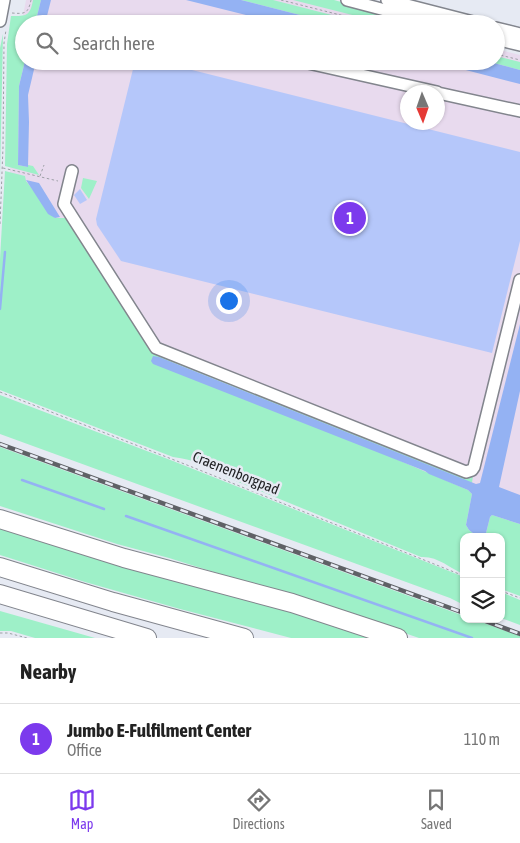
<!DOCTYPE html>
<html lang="en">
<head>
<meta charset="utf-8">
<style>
	:root { --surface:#fff; --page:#f6f6f6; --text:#222; --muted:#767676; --line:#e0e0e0; --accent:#7c3aed }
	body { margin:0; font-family:"Asap Condensed",sans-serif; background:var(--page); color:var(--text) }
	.controls { position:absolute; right:15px; bottom:15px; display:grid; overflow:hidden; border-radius:10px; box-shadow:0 1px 4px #0004 }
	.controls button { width:45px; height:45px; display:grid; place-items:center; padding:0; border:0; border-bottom:1px solid var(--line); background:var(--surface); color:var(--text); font:25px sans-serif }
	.compass { position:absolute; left:400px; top:85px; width:45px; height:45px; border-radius:50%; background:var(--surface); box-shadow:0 1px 4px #0004; rotate:178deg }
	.you { position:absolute; left:228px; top:300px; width:18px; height:18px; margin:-12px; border:4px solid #fff; border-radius:50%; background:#1a73e8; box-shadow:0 0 0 8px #1a73e833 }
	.badge { display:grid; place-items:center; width:32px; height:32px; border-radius:50%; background:var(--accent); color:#fff; font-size:16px; font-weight:700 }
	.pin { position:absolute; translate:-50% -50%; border:2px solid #fff; box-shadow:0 1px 5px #0006 }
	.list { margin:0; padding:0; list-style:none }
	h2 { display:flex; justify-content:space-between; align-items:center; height:65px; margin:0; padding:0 20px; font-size:21px }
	h2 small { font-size:16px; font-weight:400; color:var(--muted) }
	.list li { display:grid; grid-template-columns:32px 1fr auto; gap:15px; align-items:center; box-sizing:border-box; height:70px; padding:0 20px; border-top:1px solid var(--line) }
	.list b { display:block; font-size:19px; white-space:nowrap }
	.list p { margin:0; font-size:16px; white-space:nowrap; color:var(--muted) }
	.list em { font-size:16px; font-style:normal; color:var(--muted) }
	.icon { flex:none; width:28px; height:28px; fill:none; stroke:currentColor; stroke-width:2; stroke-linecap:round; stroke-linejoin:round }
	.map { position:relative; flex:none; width:520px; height:638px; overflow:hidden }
	.search { position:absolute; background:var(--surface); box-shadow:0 1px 4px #0004; left:15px; right:15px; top:15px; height:55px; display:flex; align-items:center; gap:12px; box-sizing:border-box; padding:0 18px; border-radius:28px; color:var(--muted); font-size:19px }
	.sheet { height:135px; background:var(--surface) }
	nav { display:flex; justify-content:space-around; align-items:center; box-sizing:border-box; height:70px; border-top:1px solid var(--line); background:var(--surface); font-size:14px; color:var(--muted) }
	nav a { display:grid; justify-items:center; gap:2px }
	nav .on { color:var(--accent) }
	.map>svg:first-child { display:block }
	.industrial { fill:#e8daee; fill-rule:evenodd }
	.green { fill:#9ef0c8 }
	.water { fill:#94b2f3 }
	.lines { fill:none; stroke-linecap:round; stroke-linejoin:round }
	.stream { stroke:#94b2f3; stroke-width:2.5 }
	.building { fill:#b5c7fa }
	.minor-casing { stroke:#82858d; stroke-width:14 }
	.highway-casing { stroke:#82858d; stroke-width:20 }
	.path { stroke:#9da0a6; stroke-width:1; stroke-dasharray:2.5 2.5; stroke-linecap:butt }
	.minor { stroke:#fff; stroke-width:11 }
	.highway { stroke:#fff; stroke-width:18 }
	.rail-casing { stroke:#5f6166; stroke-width:4.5 }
	.rail { stroke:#e6eaf3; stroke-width:2.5; stroke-dasharray:8; stroke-linecap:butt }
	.labels { text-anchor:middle; stroke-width:5; stroke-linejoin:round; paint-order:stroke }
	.street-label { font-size:15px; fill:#202124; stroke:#e6eaf3 }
</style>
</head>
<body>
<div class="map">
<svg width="520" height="638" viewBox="0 0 520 638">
	<rect width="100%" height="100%" fill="#e6eaf3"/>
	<path class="industrial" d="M 26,0 L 300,0 L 396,24 L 24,24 L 24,61 L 496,61 L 496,49 L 520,55 L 520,573 L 501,537 L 464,537 L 0,375 L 16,51 ZM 408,92 L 438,92 L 438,122 L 408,122 Z"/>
	<path class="green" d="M 33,0 L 41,0 L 35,24 L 24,24 L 24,61 L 25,61 L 19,86 L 18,165 L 28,167 L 28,165 L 33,166 L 39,175 L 5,166 L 7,44 L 11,16 C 27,16 30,16 33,0 Z
		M 241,0 L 273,0 L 367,24 L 335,24 Z
		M 293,0 L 334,0 L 422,24 L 388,24 Z
		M 3,34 L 0,178 L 0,48 Z
		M 496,56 L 520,62 L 520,70 L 486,61 L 496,61 Z
		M 5,171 L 25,176 L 26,181 L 55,218 L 66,218 L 155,352 L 473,475 L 472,483 L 159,357 L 468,490 L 472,494 L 466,525 L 469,530 L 478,537 L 464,537 L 464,574 C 449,568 438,556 421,557 L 226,477 C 208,465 195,460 173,457 L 0,390 L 0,259 Z
		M 83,178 L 97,181 L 89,199 L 81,188 Z
		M 0,395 L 173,461 L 464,577 L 464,605 L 450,598 L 0,434 Z
		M 0,447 L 464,616 L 464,619 L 473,619 L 520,636 L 520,638 L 419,638 L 358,617 L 169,558 L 117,544 L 0,506 Z
		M 492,515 L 520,524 L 520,596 L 501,589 L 501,537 L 485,537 L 490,517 Z
		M 0,526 L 390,638 L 291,638 L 180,609 L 85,582 L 0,555 Z
		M 501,592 L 520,600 L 520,625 L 501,618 Z
		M 0,611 L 95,638 L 35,638 L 11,631 L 0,631 Z"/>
	<path class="water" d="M 41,0 L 51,0 L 45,24 L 35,24 Z
		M 186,0 L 241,0 L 335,24 L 282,24 Z
		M 25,61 L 36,61 L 28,95 L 29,122 L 28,167 L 18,165 L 19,86 Z
		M 431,61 L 486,61 L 520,70 L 520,84 Z
		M 26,180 L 39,183 L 60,217 L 55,218 L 48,214 Z
		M 520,324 L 520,391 L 499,487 L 520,495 L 520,524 L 492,515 L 490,517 L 485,537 L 478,537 L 469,530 L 466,525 L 472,494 L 468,490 L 429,474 L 425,471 L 153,364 L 151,361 L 153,356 L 159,357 L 476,484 L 480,483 Z"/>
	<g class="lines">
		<path class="stream" d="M 0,309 L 5,252
			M 22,480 L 104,509
			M 126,516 L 472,638"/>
	</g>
	<path class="building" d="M 135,61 L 156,61 L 520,152 L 520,241 L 492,353 L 121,261 L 97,225 L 96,219 Z
		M 80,189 L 87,200 L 80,204 L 74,195 Z"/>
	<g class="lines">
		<g class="minor-casing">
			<path id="minor" d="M 347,0 L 438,24
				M 387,0 L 481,24
				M 0,21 L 4,0
				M 496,28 L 520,34
				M 496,39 L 520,45
				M 299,61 L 437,92
				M 438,93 L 520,111
				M 72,171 L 64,204 L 156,348 L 466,472 L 472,470 L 474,467 L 520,280"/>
		</g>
		<g class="highway-casing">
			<path id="highway" d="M 0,519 L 124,558 L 292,603 L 398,638
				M 0,567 L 113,602 L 244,638
				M 0,594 L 147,638"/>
		</g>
		<path class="path" d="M 281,0 L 376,24
			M 12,13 C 25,14 28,14 31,0
			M 496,54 L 520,60
			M 3,168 L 58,181
			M 40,176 L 44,165
			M 0,224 L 3,147 L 4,43 L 6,30
			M 0,392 L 187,465 L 464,576
			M 501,591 L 520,598
			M 0,633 L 8,633 L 27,638"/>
		<use href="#minor" class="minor"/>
		<use href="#highway" class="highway"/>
		<g class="rail-casing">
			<path id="rail" d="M 0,444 L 464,613
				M 480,619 L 520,634"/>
		</g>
		<use href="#rail" class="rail"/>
	</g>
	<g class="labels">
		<g class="street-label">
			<text transform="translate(236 473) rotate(22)" y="5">Craenenborgpad</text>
		</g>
	</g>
</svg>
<div class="controls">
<button><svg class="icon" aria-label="locate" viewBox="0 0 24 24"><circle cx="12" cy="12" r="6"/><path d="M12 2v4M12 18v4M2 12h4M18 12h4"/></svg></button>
<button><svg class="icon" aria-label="layers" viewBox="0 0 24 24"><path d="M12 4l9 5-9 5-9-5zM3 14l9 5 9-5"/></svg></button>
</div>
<svg class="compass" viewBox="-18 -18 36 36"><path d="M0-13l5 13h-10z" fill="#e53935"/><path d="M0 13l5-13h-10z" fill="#767676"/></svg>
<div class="you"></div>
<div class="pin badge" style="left:350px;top:218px">1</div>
<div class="search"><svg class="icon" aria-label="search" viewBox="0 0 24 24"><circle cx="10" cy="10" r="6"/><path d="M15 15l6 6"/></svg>Search here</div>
</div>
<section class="sheet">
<h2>Nearby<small></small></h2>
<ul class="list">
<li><span class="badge">1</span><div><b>Jumbo E-Fulfilment Center</b><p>Office</p></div><em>110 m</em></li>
</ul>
</section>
<nav>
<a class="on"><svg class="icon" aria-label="map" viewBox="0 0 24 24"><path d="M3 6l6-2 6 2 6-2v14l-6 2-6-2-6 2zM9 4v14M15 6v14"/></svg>Map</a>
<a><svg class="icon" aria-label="directions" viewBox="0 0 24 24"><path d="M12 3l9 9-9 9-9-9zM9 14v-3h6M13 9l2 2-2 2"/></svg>Directions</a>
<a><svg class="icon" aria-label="saved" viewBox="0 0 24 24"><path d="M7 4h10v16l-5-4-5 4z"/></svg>Saved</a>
</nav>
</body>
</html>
